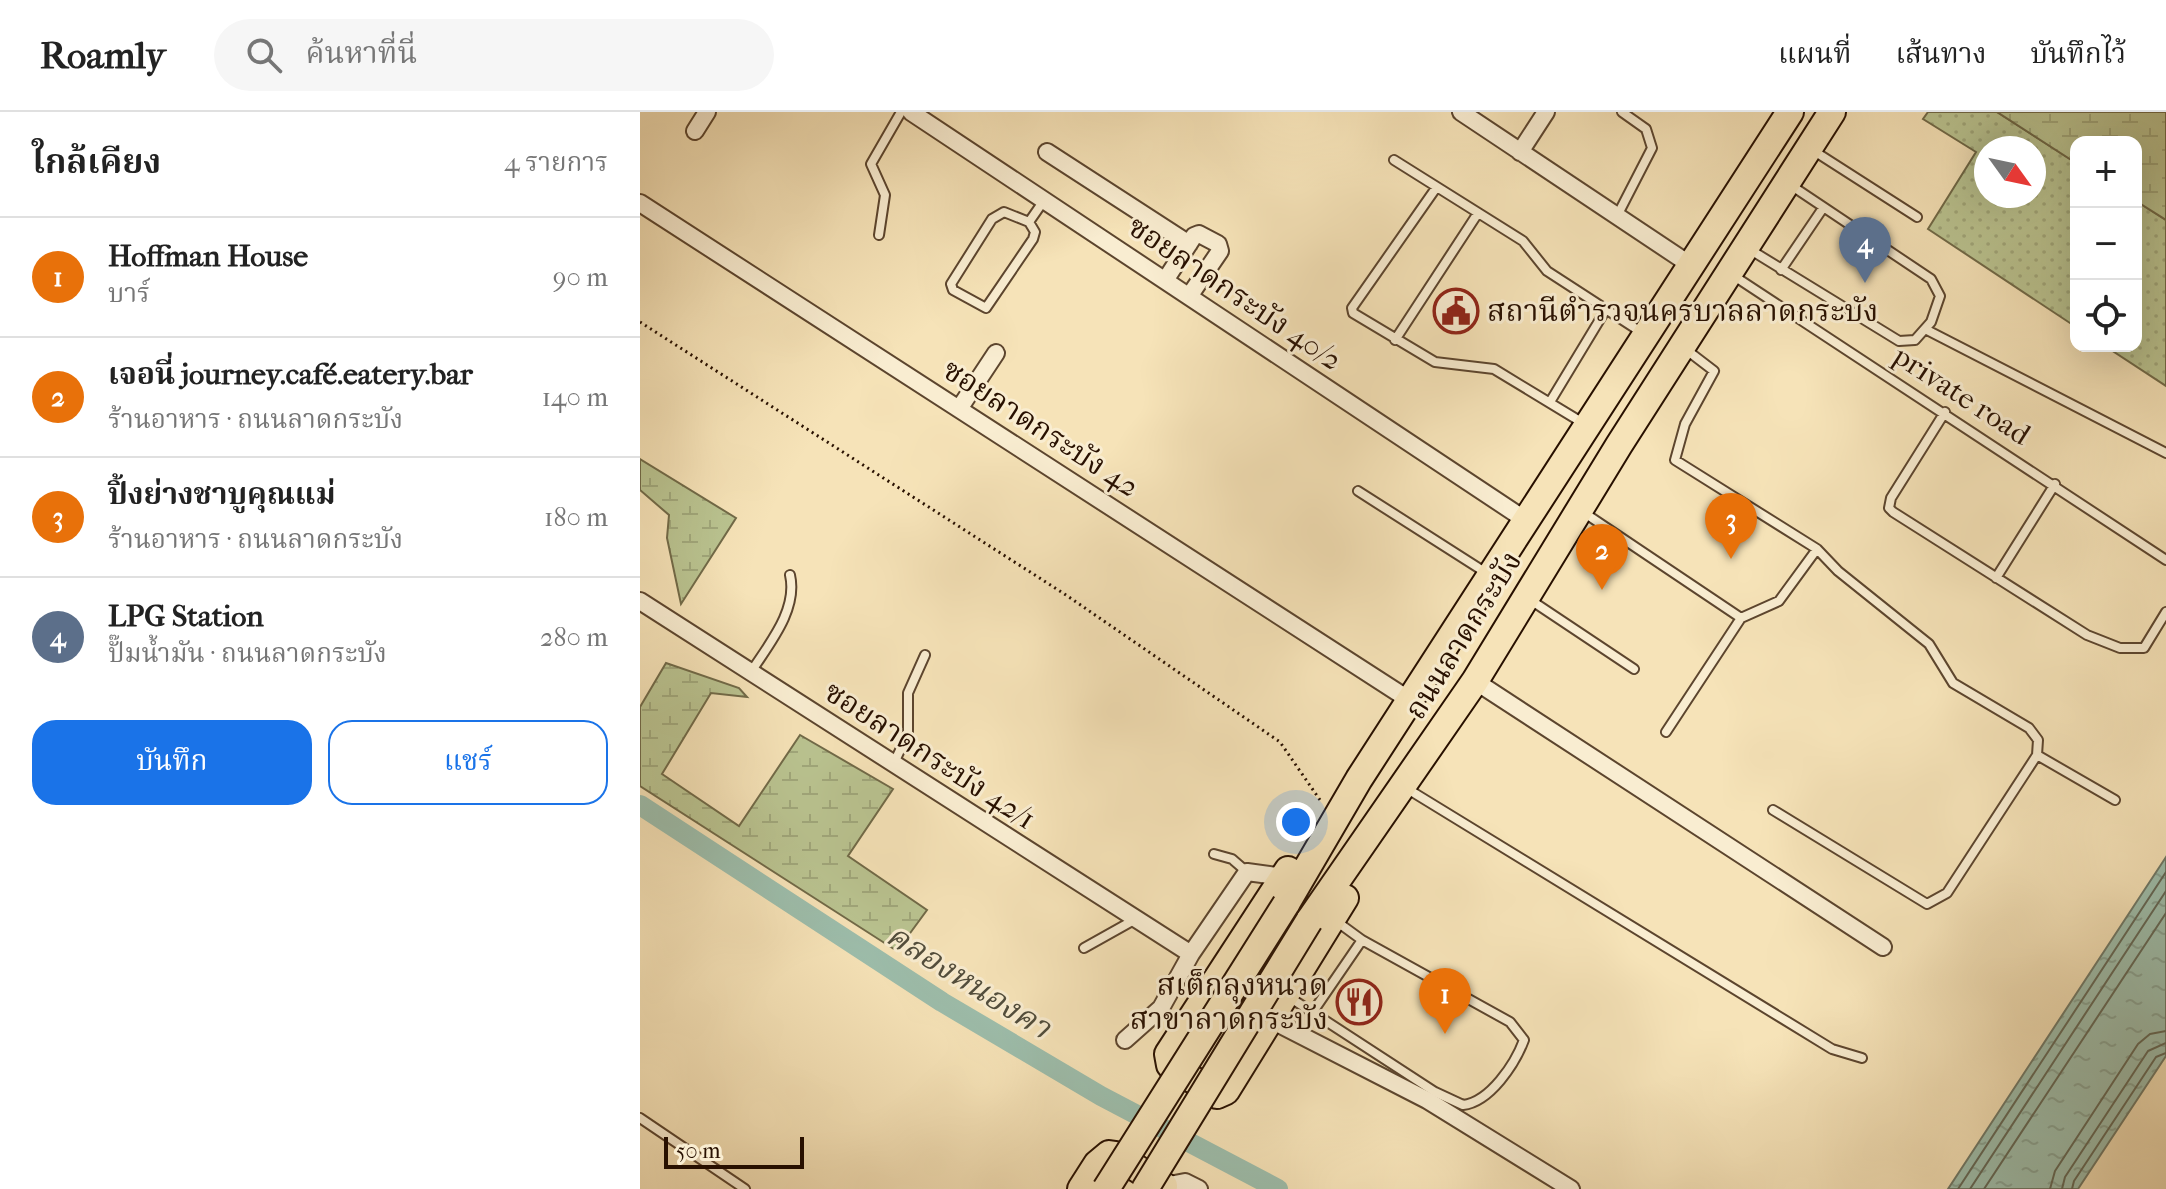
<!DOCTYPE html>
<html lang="th">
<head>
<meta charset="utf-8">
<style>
	:root { --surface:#fff; --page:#f6f6f6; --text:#222; --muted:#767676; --line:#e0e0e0; --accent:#1a73e8 }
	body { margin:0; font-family:"IM FELL French Canon","Noto Serif Thai",serif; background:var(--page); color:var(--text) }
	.controls { position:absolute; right:24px; top:24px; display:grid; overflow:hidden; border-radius:16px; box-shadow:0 8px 32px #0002 }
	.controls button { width:72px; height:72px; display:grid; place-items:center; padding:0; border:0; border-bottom:2px solid var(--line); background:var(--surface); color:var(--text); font:40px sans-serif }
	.compass { position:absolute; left:1334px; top:24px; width:72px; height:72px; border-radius:50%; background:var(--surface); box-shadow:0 8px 32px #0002; rotate:123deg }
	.scale { position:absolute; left:24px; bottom:20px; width:140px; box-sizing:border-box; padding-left:8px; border:4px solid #281000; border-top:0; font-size:22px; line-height:28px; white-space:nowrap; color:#281000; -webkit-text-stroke:6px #f9edd1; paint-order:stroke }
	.you { position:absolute; left:656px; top:710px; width:28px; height:28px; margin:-20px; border:6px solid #fff; border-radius:50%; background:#1a73e8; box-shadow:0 0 0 12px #1a73e833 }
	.badge { display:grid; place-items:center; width:52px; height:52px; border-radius:50%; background:var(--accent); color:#fff; font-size:26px; font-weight:700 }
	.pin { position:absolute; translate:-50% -66px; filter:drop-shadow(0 2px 4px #0008) }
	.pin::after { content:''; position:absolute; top:42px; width:28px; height:24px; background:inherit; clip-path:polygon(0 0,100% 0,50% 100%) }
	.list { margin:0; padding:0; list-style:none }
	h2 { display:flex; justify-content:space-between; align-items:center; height:104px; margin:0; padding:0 32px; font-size:34px }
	h2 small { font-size:26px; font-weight:400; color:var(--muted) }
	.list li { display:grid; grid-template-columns:52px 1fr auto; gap:24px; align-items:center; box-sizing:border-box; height:120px; padding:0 32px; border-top:2px solid var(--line) }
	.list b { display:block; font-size:30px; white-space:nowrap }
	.list p { margin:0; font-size:26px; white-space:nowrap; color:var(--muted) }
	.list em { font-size:26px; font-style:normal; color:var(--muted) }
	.actions { display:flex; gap:16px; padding:24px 32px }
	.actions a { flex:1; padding:18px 0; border:2px solid var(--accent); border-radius:24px; text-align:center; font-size:28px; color:var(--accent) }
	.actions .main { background:var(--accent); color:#fff }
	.icon { flex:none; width:44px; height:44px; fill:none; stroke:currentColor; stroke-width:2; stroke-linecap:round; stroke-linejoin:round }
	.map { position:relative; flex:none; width:1526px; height:1077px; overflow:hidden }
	header { display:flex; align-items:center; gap:48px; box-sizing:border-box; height:112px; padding:0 40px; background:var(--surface); border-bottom:2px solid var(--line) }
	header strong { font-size:38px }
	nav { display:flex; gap:44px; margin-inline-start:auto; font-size:28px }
	.search { width:560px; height:72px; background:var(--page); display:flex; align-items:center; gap:20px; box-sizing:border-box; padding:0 28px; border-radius:44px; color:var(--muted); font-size:30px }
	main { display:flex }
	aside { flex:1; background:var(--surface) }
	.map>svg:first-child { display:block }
	.green { fill:url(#green-dots); stroke:#716a48; stroke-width:2; fill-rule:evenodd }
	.wetland { fill:url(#wetland-marsh); stroke:#716a48; stroke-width:2 }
	.water { fill:url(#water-ripples); stroke:#6e7867; stroke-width:2 }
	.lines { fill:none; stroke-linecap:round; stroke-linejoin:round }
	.shore { stroke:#626756; stroke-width:2 }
	.canal { stroke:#9dbeac; stroke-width:20 }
	.service-casing { stroke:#5c452e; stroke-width:12 }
	.minor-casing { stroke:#5c452e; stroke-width:20 }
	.primary-casing { stroke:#281000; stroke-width:30 }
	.path { stroke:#281000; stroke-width:3; stroke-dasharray:2 4; stroke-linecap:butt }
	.service { stroke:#f9edd1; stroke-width:8 }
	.minor { stroke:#f9edd1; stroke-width:16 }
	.primary { stroke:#f6e3b8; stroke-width:26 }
	.primary-bridge-casing { stroke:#281000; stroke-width:30; stroke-linecap:butt }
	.primary-bridge { stroke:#f6e3b8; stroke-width:26 }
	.labels { text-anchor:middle; stroke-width:6; stroke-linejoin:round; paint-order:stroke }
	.street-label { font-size:30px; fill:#281000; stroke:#f9edd1 }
	.poi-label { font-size:30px; fill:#281000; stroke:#f9edd1; text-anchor:start }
	.water-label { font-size:32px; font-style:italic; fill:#514d3c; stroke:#f9edd1 }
</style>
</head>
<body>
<header>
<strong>Roamly</strong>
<div class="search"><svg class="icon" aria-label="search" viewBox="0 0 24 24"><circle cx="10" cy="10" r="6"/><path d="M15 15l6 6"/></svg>ค้นหาที่นี่</div>
<nav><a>แผนที่</a><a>เส้นทาง</a><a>บันทึกไว้</a></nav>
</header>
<main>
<aside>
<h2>ใกล้เคียง<small>4 รายการ</small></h2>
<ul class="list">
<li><span class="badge" style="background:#e8710a">1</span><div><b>Hoffman House</b><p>บาร์</p></div><em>90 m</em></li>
<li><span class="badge" style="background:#e8710a">2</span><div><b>เจอนี่ journey.café.eatery.bar</b><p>ร้านอาหาร · ถนนลาดกระบัง</p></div><em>140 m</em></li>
<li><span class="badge" style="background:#e8710a">3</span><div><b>ปิ้งย่างชาบูคุณแม่</b><p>ร้านอาหาร · ถนนลาดกระบัง</p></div><em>180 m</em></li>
<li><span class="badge" style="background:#5c6f8a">4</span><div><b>LPG Station</b><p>ปั๊มน้ำมัน · ถนนลาดกระบัง</p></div><em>280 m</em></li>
</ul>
<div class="actions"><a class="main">บันทึก</a><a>แชร์</a></div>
</aside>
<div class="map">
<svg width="1526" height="1077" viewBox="0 0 1526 1077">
	<defs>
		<pattern id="green-dots" width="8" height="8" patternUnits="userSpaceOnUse" patternTransform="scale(2)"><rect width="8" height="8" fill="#bac491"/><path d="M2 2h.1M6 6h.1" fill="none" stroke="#a0a77b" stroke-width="1.8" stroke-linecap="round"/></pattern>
		<pattern id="wetland-marsh" width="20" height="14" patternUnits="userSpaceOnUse" patternTransform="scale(2)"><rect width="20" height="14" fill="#bac491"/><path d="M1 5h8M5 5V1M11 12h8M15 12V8" fill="none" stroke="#a0a77b"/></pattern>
		<pattern id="water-ripples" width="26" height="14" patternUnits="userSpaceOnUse" patternTransform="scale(2)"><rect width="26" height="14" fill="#9dbeac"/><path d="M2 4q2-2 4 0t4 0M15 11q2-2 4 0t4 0" fill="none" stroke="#87a292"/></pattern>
	</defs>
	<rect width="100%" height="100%" fill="#f6e3b8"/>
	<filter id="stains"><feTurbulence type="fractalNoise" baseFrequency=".0025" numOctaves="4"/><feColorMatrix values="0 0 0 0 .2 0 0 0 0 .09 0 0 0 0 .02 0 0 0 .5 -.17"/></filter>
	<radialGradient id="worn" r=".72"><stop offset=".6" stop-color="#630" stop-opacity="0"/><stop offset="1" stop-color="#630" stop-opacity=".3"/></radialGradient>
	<path class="green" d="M 1288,0 L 1357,0 L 1436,51 L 1436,215 L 1288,117 L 1336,40 L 1283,7 ZM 1346,36 L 1394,36 L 1394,84 L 1346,84 Z
		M 1496,89 L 1526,108 L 1526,274 L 1465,234 L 1496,234 Z"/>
	<path class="wetland" d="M 1357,0 L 1526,0 L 1526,108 L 1496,89 L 1496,30 L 1436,30 L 1436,51 Z
		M 0,347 L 96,406 L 41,492 L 27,426 L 29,403 L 0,378 Z
		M 26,551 L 99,576 L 107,585 L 71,581 L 22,662 L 99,714 L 160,623 L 253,677 L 208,744 L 287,798 L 257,839 L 0,674 L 0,595 Z"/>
	<path class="water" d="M 1526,745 L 1526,944 L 1438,1077 L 1308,1077 Z"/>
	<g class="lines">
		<path class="shore" d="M 1318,1077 L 1526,760
			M 1330,1077 L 1526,779
			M 1344,1077 L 1526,801
			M 1410,1077 L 1415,1059 L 1498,932 L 1510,922 L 1526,919
			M 1422,1077 L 1425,1065 L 1508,939 L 1526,931
			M 1432,1077 L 1434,1069 L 1516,945 L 1526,941"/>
		<path class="canal" d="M 0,693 L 302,890 L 461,984 L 638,1077"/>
		<g class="service-casing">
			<path id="service" d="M 1174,39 L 1277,105
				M 754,48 L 883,129 L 907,159 L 1001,220
				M 796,76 L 712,196 L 713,201 L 795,250 L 854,257 L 943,311
				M 977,104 L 1012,36 L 1006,17 L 982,0
				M 389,110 L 364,100 L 352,107 L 311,172 L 313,178 L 346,196 L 393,127 L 395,120 L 389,110 L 405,87
				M 239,123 L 245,83 L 231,52 L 261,0
				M 1109,137 L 1259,229 L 1275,228 L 1291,210 L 1300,184 L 1291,167 L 1149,72
				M 1141,158 L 1183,96
				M 1091,162 L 1526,448
				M 1285,217 L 1526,341
				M 755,228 L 838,101
				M 1044,236 L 1074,259 L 1045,312 L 1035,348 L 1177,437 L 1198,459 L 1289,532 L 1313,571 L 1389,616 L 1398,628 L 1397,643 L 1307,781 L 1287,792 L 1133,698
				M 910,290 L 965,199
				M 1305,300 L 1251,386 L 1249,396 L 1253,400 L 1447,523 L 1480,536 L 1504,536 L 1526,500
				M 718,379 L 848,462
				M 943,400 L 1101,506 L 1026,620
				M 1356,466 L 1415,372
				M 889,487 L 994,557
				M 1101,506 L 1139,489 L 1177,437
				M 111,560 C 129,532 158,498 150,463
				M 1397,643 L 1475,688
				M 254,651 L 268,621 L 268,581 L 285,543
				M 766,676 L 1192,937 L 1222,946
				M 574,742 L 592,747 L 607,760
				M 444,836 L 494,808
				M 649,885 L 795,980 L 823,993 C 850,990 875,952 884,928 L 870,910 L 722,828 L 696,809
				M 672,901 L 722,828
				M 0,1006 L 105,1077"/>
		</g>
		<g class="minor-casing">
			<path id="minor" d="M 271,0 L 887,409
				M 821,0 L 1052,154
				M 55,19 L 67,0
				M 407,40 L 549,132
				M 880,40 L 906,0
				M 0,91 L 771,589
				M 526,167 L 554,124 L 559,122 L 578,132 L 580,139 L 550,183
				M 319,297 L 356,241
				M 0,489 L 551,842
				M 835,569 L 1243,835
				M 631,908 L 787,988 L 931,1077
				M 485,928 L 521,896 L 551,842 L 607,760 L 644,765
				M 524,1074 L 545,1070 L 559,1077"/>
		</g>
		<g class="primary-casing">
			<path id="primary" d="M 648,758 L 528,942 L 530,953 L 577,983 L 586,979 L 705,786
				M 646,792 L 719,667 L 1150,0
				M 669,809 L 835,569 L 979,333 L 1192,0
				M 441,1077 L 457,1052 L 469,1042 L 476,1043 L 524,1074 L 522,1077"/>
		</g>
		<path class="path" d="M 0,210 L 426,483 L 640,630 L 680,688"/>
		<use href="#service" class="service"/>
		<use href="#minor" class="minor"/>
		<use href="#primary" class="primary"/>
		<g class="primary-bridge-casing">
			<path id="primary-bridge" d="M 466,1077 L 646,792
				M 505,1077 L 669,809"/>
		</g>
		<use href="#primary-bridge" class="primary-bridge"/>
	</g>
	<defs>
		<g id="civic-ring" transform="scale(2.3)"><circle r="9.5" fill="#f9edd1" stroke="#8f2418" stroke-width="1.5"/><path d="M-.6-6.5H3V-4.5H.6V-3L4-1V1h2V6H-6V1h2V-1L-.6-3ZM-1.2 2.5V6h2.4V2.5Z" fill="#8f2418"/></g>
		<g id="restaurant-ring" transform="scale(2.3)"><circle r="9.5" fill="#f9edd1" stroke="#8f2418" stroke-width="1.5"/><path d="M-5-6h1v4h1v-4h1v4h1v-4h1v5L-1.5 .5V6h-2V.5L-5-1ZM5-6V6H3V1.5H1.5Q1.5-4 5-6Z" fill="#8f2418"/></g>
	</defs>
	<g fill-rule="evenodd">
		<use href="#civic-ring" x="816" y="199"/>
		<use href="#restaurant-ring" x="719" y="890"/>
	</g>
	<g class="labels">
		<g class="street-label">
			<text transform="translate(595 181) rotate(34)" y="10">ซอยลาดกระบัง 40/2</text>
			<text transform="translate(1322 283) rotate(33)" y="10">private road</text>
			<text transform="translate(401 316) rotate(33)" y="10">ซอยลาดกระบัง 42</text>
			<text transform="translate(823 523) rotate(-58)" y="10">ถนนลาดกระบัง</text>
			<text transform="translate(290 643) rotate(33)" y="10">ซอยลาดกระบัง 42/1</text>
		</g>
		<g class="poi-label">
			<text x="847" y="209">สถานีตำรวจนครบาลลาดกระบัง</text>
			<text x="688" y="883" text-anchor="end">สเต็กลุงหนวด<tspan x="688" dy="34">สาขาลาดกระบัง</tspan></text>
		</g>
		<g class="water-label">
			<text transform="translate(329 869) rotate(32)" y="11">คลองหนองคา</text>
		</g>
	</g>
	<rect width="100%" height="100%" filter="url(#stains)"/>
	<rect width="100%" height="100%" fill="url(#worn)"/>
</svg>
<div class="controls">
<button>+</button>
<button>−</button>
<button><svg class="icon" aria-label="locate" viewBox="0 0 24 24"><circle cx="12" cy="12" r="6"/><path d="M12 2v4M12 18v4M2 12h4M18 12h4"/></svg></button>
</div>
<svg class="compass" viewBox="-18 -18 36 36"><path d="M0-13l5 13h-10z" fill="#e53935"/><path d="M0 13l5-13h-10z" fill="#767676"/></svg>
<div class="scale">50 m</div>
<div class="you"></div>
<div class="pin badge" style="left:805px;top:922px;background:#e8710a">1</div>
<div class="pin badge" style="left:962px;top:478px;background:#e8710a">2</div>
<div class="pin badge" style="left:1091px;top:447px;background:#e8710a">3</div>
<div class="pin badge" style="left:1225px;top:171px;background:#5c6f8a">4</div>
</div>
</main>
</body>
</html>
